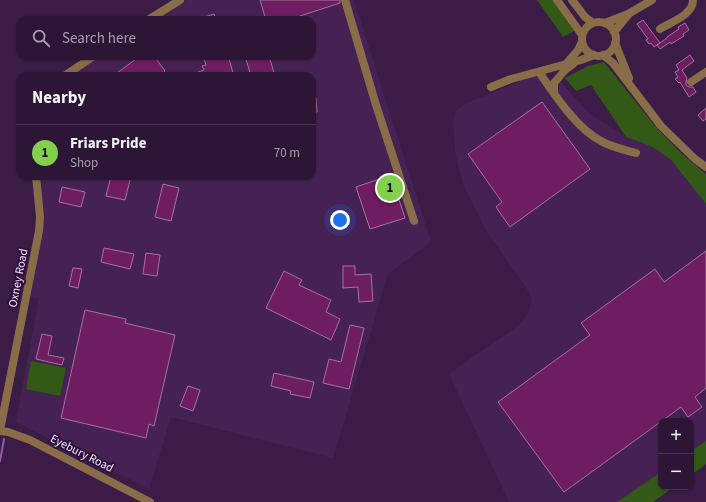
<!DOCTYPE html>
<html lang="en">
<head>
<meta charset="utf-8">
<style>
	:root { --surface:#2c1535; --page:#341e3d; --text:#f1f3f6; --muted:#a69fad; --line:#483450; --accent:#83d04e }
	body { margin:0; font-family:"Source Sans 3",sans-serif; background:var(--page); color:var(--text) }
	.controls { position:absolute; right:12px; bottom:12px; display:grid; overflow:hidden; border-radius:8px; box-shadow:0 1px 3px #0004 }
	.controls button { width:36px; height:36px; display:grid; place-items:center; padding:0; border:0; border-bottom:1px solid var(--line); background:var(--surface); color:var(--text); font:20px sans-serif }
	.you { position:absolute; left:340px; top:220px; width:14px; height:14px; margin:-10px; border:3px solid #fff; border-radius:50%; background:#1a73e8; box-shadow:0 0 0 6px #1a73e833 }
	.badge { display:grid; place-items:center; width:26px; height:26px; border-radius:50%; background:var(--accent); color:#111; font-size:13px; font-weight:700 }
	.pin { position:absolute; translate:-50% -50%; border:2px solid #fff; box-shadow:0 1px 4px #0006 }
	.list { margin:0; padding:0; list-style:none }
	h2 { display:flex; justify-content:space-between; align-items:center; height:52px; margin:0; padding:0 16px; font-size:17px }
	h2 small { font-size:13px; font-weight:400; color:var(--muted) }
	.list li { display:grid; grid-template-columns:26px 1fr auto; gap:12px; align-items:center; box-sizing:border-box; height:56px; padding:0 16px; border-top:1px solid var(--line) }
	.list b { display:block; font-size:15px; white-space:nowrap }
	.list p { margin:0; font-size:13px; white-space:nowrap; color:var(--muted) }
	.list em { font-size:13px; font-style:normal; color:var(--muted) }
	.icon { flex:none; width:22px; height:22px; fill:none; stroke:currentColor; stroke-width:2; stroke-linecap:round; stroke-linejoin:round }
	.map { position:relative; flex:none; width:706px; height:502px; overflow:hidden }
	.search { position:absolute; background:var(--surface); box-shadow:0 1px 3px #0004; left:16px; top:16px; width:300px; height:44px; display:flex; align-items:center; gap:10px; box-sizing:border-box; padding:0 14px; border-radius:12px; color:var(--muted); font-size:15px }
	.panel { position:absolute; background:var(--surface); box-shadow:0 1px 3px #0004; left:16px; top:72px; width:300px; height:108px; border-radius:12px }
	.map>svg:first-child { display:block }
	.built { fill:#452253 }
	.green { fill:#335917 }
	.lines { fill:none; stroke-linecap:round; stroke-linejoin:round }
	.stream { stroke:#9357ad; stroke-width:2 }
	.building { fill:#6f1d63; stroke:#a5739a }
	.minor { stroke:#896d48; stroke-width:8 }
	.labels { text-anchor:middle; stroke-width:4; stroke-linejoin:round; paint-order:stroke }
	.street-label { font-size:12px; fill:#f4e2fd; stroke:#2f123c }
</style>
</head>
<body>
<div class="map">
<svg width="706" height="502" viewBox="0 0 706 502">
	<rect width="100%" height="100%" fill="#3a1c47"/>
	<path class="built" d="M 187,0 L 354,0 L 431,242 L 388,274 L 333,458 L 171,417 L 149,489 L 16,422 L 39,298 L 31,297 L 41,218 L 38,176 L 312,176 L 312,76 L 70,76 L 99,56 L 312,56 L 312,20 L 153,20 Z
		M 533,76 L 559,80 L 591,115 L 626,137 L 653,147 L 671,160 L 706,204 L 706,441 L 691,451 L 691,421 L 661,421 L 661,472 L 617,502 L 509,502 L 449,374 L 519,325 L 527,316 L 532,301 L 529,292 L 485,229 L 463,184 L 455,152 L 453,120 L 456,110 L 467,103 Z"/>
	<path class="green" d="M 537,0 L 553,0 L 574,31 L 563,37 Z
		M 604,62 L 655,126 L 681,153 L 706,174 L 706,204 L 671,160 L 653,147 L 626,137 L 591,85 L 576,91 L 565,78 L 588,66 Z
		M 31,361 L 66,368 L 60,396 L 26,389 Z
		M 706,441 L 706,464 L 691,475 L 691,451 Z
		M 661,472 L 661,487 L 674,487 L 653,502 L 617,502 Z"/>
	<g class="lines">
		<path class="stream" d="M 0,461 L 4,439"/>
	</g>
	<path class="building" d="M 260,0 L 340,0 L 340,3 L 300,16 L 302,20 L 266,20 Z
		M 214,14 L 216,20 L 198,20 L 198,19 Z
		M 643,20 L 660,43 L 654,47 L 651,43 L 649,44 L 646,40 L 648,39 L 637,24 Z
		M 685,23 L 689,30 L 683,34 L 684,36 L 671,44 L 670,42 L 660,49 L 657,45 L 667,38 L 667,37 L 679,29 L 678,27 Z
		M 690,55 L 694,61 L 682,70 L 687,78 L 686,82 L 686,85 L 689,87 L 693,87 L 696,92 L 689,97 L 680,82 L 679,83 L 675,79 L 678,77 L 675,72 L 679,70 L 676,65 Z
		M 140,56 L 154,56 L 165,71 L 159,76 L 113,76 Z
		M 203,56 L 228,56 L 234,76 L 190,76 L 190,75 L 204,70 L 202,66 L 206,65 Z
		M 245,56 L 269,56 L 275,76 L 251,76 Z
		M 312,98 L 316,98 L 317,112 L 312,112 Z
		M 542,102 L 590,169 L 510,227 L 496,207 L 502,202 L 468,154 Z
		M 706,108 L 706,119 L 703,121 L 698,115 Z
		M 391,175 L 405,218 L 370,229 L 356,187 Z
		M 111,176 L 131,176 L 125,200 L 106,196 Z
		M 163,184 L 179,188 L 171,221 L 155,217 Z
		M 62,187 L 85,192 L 81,207 L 59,202 Z
		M 104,248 L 134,254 L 130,269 L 101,262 Z
		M 706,251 L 706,388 L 695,397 L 702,407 L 688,417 L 681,407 L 564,492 L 498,402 L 590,335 L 581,323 L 655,269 L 664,282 Z
		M 146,253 L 160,255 L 157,276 L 143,274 Z
		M 343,266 L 355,266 L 355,275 L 371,274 L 373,301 L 359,302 L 358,287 L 343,288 Z
		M 73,268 L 82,269 L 78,288 L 69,286 Z
		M 284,271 L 302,280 L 299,285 L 331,300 L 326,312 L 340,319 L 331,340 L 266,308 Z
		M 85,310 L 126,319 L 125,323 L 175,335 L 154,426 L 149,424 L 146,438 L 61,418 Z
		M 350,325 L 364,328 L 349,389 L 323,383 L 329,359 L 341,362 Z
		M 42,334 L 52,336 L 48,355 L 64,358 L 62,365 L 36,359 Z
		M 274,373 L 314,382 L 310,398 L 290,394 L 291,391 L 271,386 Z
		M 188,386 L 200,390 L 193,411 L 180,406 Z"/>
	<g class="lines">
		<path class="minor" d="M 345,0 L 376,105 L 414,221
			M 557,0 L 582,35
			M 572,0 L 585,17 L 593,23
			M 148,20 L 180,0
			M582 39a17 17 0 1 1 34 0a17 17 0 1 1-34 0Z
			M 605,23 L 628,14 L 652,0
			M 660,29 C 671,22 693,15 693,0
			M 614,32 L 628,15
			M 615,43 L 629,78
			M 603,55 L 613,63 L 661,126 L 695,159 L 706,167
			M 566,64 L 578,50 L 582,42
			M 539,72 C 554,94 577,129 601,141 C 611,147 625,150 636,153
			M 64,76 L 94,56
			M 691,82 L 706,72
			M 491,87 L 511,79 L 581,60 L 594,55
			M 554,93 L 554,83 L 565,70 L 573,64
			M 0,430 L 39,231 L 40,217 L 36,176
			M 0,431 L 8,432 L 30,440 L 150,502"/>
	</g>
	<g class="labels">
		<g class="street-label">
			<text transform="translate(18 278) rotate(-79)" y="4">Oxney Road</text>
			<text transform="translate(82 453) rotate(27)" y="4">Eyebury Road</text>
		</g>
	</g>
</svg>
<div class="controls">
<button>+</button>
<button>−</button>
</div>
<div class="you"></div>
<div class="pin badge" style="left:390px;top:188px">1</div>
<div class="search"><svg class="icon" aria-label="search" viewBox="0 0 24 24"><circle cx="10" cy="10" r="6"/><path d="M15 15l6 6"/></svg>Search here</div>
<section class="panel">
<h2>Nearby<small></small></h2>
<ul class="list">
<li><span class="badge">1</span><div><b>Friars Pride</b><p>Shop</p></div><em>70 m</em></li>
</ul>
</section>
</div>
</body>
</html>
